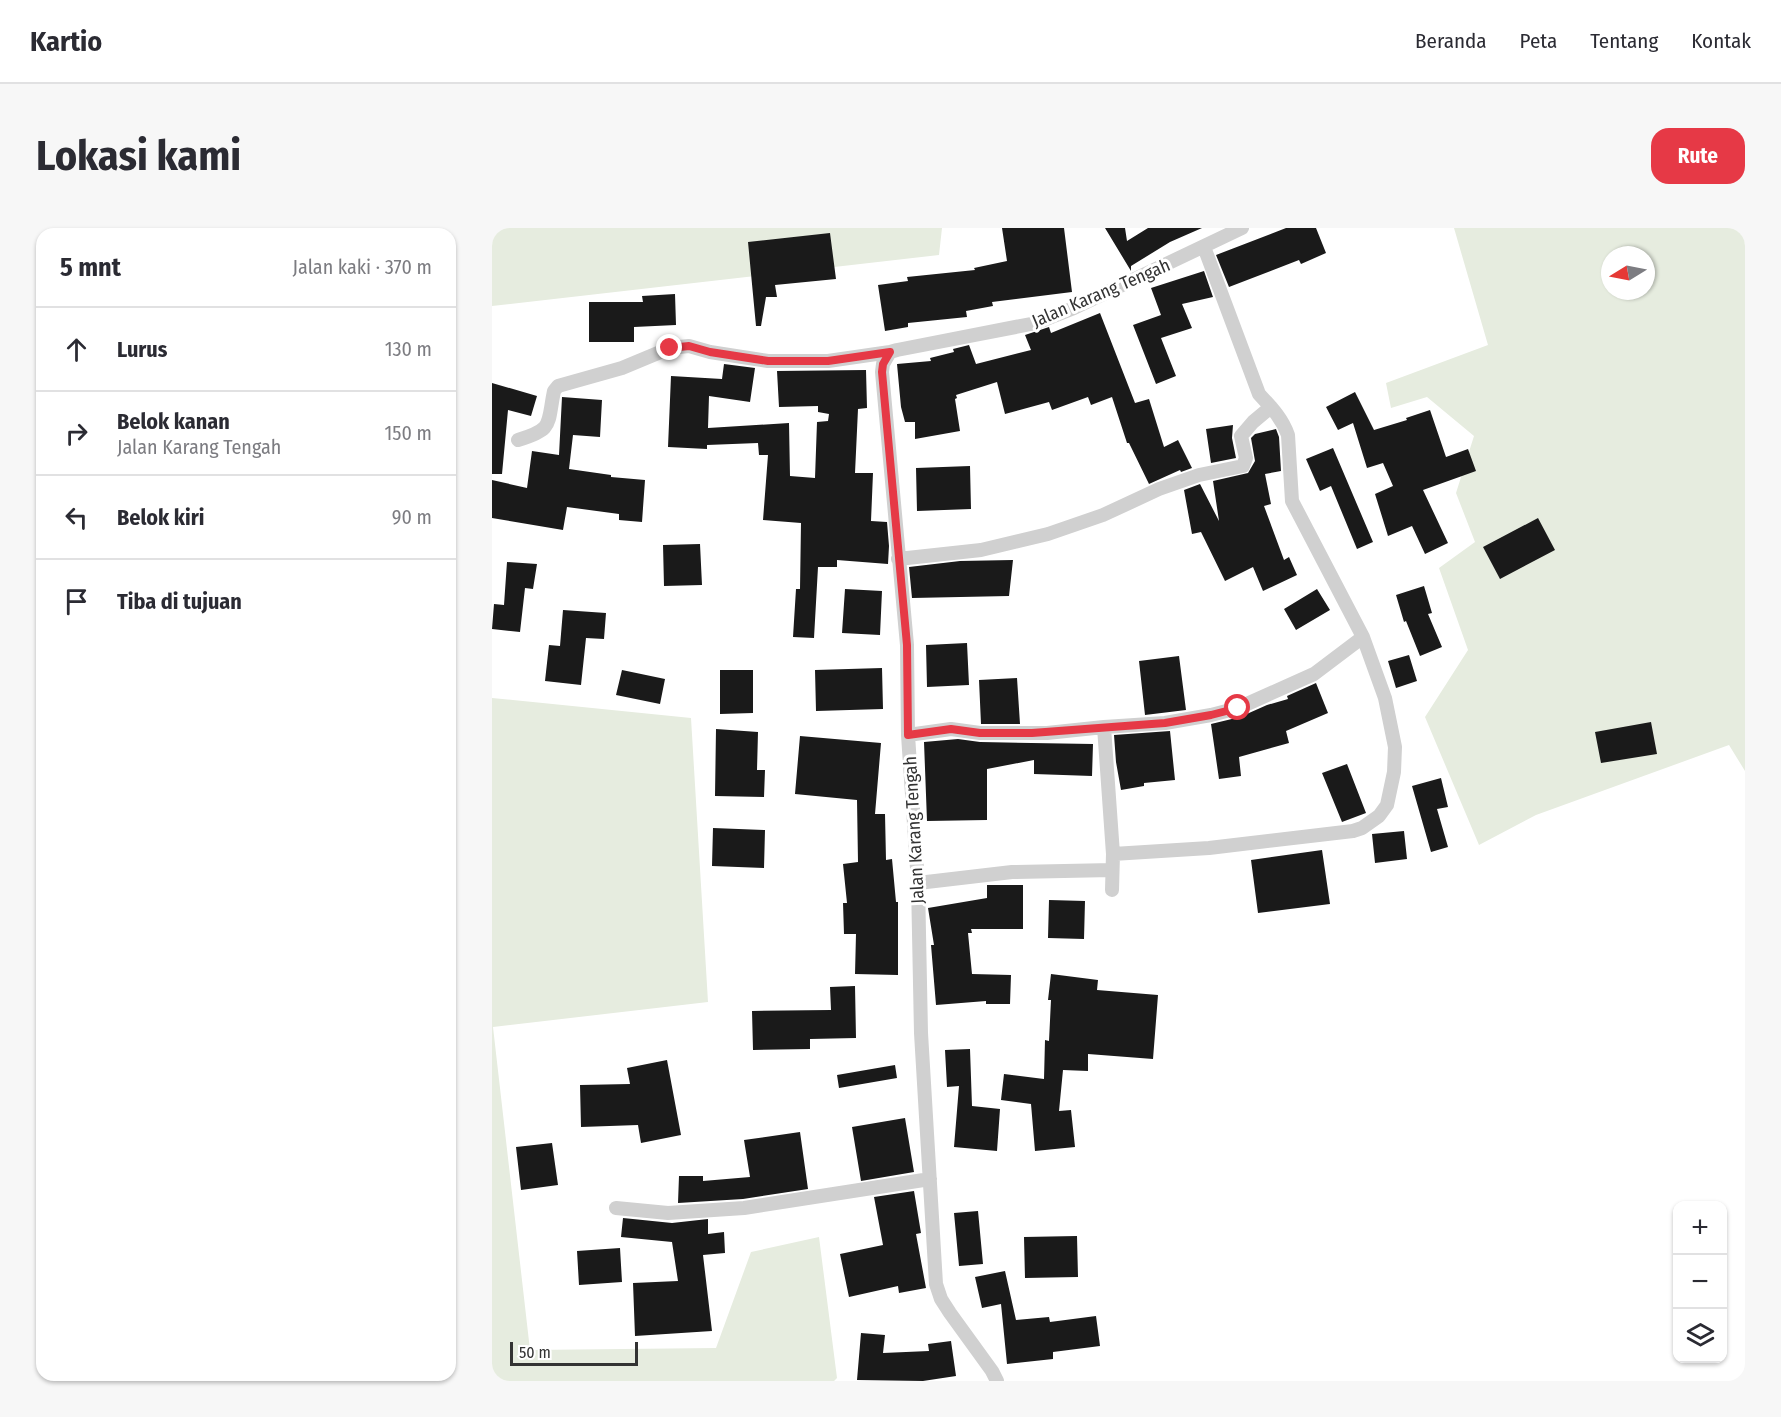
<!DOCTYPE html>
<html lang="id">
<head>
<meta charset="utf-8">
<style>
	:root { --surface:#fff; --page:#f7f7f7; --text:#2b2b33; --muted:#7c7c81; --line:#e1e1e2; --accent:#e63946 }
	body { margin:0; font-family:"Fira Sans Condensed",sans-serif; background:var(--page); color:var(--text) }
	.controls { position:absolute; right:18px; bottom:18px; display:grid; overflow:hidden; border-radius:12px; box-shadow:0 2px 4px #0004 }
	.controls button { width:54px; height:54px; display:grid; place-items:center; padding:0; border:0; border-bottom:2px solid var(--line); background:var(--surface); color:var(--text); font:30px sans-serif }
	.compass { position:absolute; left:1109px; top:18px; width:54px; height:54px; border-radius:50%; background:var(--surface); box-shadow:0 2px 4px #0004; rotate:260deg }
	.scale { position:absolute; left:18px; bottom:15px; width:128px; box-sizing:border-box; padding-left:6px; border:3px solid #333; border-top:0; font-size:16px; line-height:21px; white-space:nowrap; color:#333; -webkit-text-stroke:4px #fff; paint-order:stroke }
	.stop { position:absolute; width:18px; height:18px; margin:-14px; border:4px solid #e63946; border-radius:50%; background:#fff }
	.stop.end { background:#e63946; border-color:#fff; box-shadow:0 2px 6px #0008 }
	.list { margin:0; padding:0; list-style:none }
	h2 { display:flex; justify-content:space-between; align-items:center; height:78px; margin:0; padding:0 24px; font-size:26px }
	h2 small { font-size:20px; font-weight:400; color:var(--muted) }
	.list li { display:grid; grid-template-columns:39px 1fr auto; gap:18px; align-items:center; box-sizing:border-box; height:84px; padding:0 24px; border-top:2px solid var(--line) }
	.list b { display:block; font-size:22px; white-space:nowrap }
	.list p { margin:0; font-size:20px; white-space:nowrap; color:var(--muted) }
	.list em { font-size:20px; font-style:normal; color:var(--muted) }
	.icon { flex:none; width:33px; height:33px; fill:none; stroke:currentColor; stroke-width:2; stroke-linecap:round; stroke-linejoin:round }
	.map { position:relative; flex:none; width:1253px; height:1153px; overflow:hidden; border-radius:18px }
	header { display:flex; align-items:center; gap:36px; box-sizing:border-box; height:84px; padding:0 30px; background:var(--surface); border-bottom:2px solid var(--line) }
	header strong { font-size:28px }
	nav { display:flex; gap:33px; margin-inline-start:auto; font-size:21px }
	.intro { display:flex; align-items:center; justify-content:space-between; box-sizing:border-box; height:144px; padding:0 36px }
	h1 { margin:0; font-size:42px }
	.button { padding:15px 27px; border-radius:18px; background:var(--accent); color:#fff; font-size:21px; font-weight:700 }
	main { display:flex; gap:36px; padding:0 36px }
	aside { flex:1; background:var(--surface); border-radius:18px; box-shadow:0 2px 4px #0004 }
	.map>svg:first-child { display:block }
	.green { fill:#e6ecdf; fill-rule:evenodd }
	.building { fill:#1a1a1a }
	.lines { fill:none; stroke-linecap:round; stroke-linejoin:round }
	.minor { stroke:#d0d0d0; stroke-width:14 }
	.route { stroke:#e63946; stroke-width:8 }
	.labels { text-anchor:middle; stroke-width:6; stroke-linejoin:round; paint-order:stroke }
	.street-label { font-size:18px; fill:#333; stroke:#fff }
</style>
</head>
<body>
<header>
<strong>Kartio</strong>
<nav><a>Beranda</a><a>Peta</a><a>Tentang</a><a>Kontak</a></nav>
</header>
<div class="intro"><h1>Lokasi kami</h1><a class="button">Rute</a></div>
<main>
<aside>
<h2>5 mnt<small>Jalan kaki · 370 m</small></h2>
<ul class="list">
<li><svg class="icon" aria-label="ahead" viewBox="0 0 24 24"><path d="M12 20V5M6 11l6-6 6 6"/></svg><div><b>Lurus</b></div><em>130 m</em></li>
<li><svg class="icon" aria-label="right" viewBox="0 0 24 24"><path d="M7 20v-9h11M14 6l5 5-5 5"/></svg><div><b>Belok kanan</b><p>Jalan Karang Tengah</p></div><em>150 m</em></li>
<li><svg class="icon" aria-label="left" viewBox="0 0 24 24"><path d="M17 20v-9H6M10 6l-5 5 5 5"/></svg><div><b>Belok kiri</b></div><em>90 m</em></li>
<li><svg class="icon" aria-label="arrive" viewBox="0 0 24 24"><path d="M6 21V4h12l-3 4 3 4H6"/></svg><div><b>Tiba di tujuan</b></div></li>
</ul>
</aside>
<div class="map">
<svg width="1253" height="1153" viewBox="0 0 1253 1153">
	<rect width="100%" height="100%" fill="#fff"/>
	<path class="green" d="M 0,0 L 450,0 L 447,27 L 0,78 Z
		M 962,0 L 1253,0 L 1253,543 L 1237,517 L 1044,587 L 987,617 L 933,489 L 976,422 L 947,340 L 983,314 L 964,265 L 982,208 L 935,169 L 899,180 L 894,155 L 996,117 ZM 1118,27 L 1154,27 L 1154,63 L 1118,63 Z
		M 0,470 L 199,490 L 216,774 L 1,799 L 38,1122 L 224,1120 L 259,1024 L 327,1009 L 345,1150 L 342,1153 L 0,1153 Z"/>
	<path class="building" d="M 510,0 L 572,0 L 580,64 L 500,74 L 501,78 L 474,83 L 475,89 L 416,95 L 416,99 L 393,103 L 386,57 L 416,53 L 415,49 L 483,42 L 482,40 L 515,33 Z
		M 613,0 L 633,0 L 635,13 L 656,0 L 710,0 L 678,14 L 639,38 L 639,43 Z
		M 794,0 L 824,0 L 834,25 L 809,36 L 807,32 L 737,59 L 724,27 Z
		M 338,5 L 344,51 L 283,57 L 285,69 L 274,69 L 269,98 L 264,98 L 256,14 Z
		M 712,43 L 721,69 L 690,76 L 700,100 L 669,110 L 684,148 L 664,156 L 641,97 L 669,87 L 659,60 Z
		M 183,66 L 184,97 L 142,99 L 142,114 L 97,114 L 97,74 L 151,74 L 150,68 Z
		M 608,85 L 643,175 L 657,171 L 672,219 L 686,212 L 700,240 L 689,244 L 688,242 L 657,256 L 637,215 L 635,215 L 620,169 L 599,177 L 596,169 L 560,182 L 557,174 L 513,186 L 505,154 L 464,167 L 465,170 L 463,171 L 468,203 L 423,211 L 423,194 L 413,194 L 409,179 L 405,136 L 439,133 L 438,130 L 462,124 L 461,121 L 477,117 L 484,136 L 539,122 L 533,107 L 557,99 L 559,105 Z
		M 232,136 L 263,140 L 258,174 L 217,168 L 216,200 L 297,195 L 298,248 L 323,250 L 325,194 L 336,193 L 337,186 L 326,184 L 326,178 L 287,179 L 285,143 L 374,142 L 375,180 L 366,181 L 363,245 L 381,245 L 379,293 L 395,294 L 397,318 L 396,336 L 345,332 L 345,339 L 326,339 L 322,410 L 301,409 L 304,361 L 308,361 L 309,295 L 271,292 L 276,227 L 267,227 L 266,215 L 215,217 L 215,221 L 176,219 L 179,148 L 230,151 Z
		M 0,155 L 45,168 L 39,188 L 16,182 L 10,246 L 0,246 Z
		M 863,164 L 882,202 L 915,192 L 914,190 L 938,182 L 954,229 L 976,221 L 984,243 L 931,262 L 956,315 L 933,326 L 920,298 L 896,308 L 883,266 L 901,258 L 891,235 L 875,240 L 861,195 L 846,202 L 834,179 Z
		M 70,169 L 110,172 L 108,209 L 81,207 L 77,241 L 119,247 L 119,249 L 153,252 L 150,294 L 127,292 L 127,286 L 75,279 L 71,302 L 0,290 L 0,252 L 35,260 L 40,223 L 67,227 Z
		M 741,197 L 740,210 L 744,230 L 719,235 L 714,201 Z
		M 784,201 L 787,209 L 789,243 L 773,246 L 779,276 L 772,278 L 792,332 L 797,329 L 805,347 L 771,363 L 761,339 L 733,353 L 709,304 L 700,306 L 692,262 L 708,256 L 727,293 L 721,253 L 756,245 L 763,233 L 759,210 L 763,206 Z
		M 841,220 L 881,314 L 865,321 L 839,258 L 828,263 L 814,231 Z
		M 478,238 L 479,281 L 425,283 L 424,240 Z
		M 1046,290 L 1063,322 L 1008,351 L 991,319 Z
		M 208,316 L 210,357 L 172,358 L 171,317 Z
		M 521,332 L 517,368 L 420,370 L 417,339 L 468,333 Z
		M 15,334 L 45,336 L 41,361 L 33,360 L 28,404 L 0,401 L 2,376 L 12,377 Z
		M 932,358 L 940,385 L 936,386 L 950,419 L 928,428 L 914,393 L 912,394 L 904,367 Z
		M 353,361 L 390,363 L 388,407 L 350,405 Z
		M 825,361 L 838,382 L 804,402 L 792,381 Z
		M 71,382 L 114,385 L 112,411 L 94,410 L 89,457 L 53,453 L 57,417 L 68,418 Z
		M 475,415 L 477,457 L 435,459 L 434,417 Z
		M 917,427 L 925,453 L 904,460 L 896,433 Z
		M 687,428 L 694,482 L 653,487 L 647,433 Z
		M 390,440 L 391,481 L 324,483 L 323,442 Z
		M 130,442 L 173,451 L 168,476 L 124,467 Z
		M 228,442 L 261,442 L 261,485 L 228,486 Z
		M 525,450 L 528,496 L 489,496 L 487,452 Z
		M 824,455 L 836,485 L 794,503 L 797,515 L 747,529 L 749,548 L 727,551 L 719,496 L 748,489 L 775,477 L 796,471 L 795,468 Z
		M 1159,494 L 1165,526 L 1109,535 L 1103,504 Z
		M 224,501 L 266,504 L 265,542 L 273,542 L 272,569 L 223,568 Z
		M 678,503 L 683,552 L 652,555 L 652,558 L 629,562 L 624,534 L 622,507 Z
		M 308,508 L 389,515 L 383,586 L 393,586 L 394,632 L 400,631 L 404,674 L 406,674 L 406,747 L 363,746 L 364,706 L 352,706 L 351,675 L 355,675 L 351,636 L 366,634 L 365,572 L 303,566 Z
		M 466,511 L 488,514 L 601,516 L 600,548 L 542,546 L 542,532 L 495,541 L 495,592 L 435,593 L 432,514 Z
		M 855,536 L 874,585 L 850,594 L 830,545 Z
		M 949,550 L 956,579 L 945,581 L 956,619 L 939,624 L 920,558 Z
		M 221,600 L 273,602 L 272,640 L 220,638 Z
		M 912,603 L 915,631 L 883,635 L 880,606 Z
		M 830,622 L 838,676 L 766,685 L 759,632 Z
		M 495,657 L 531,657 L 531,701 L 479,701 L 480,705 L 476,705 L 480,746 L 519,747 L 518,776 L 494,776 L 494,773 L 444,777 L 439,717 L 442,717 L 436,680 L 495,670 Z
		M 557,672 L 593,673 L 592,711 L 556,710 Z
		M 559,746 L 606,752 L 605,762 L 666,767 L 661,831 L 596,826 L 596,843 L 571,842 L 567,883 L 579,882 L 583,919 L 543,923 L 539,876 L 509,872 L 512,846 L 552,851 L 553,812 L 557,813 L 559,772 L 556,772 Z
		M 363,758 L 364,810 L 318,811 L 318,821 L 261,822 L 260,783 L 339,782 L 338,759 Z
		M 478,821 L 480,878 L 508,881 L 505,923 L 462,919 L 467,858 L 455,859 L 453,822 Z
		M 175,832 L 189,907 L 149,915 L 146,897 L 89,899 L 88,857 L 138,856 L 135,840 Z
		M 403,837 L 405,850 L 347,860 L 345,847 Z
		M 413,890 L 422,944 L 369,953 L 360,899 Z
		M 308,904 L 316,961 L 251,971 L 186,975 L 187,948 L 211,948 L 211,953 L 258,949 L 252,912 Z
		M 60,915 L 66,957 L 29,962 L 24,919 Z
		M 422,963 L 429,1005 L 424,1006 L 434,1060 L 407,1065 L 406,1058 L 357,1069 L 348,1026 L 391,1017 L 382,969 Z
		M 486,983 L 491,1036 L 467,1038 L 462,985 Z
		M 131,990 L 180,995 L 216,991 L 216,1006 L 232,1004 L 233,1025 L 211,1027 L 220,1103 L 143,1108 L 141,1055 L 186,1053 L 180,1014 L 129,1009 Z
		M 585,1008 L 586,1049 L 533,1050 L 532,1009 Z
		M 128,1020 L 130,1054 L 87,1057 L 85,1023 Z
		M 513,1043 L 524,1092 L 557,1089 L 558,1094 L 604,1088 L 608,1118 L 561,1124 L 561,1131 L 515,1136 L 509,1076 L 490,1080 L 483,1049 Z
		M 369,1105 L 393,1107 L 391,1125 L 437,1123 L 436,1116 L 459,1113 L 464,1148 L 431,1153 L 365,1152 Z"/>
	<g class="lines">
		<path class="minor" d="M 26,212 C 62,201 55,197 62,163 L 66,158 L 130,140 L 178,120 L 197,118 L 218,124 L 276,133 L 336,133 L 398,124
			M 406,331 L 489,322 L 556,306 L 611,287 L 667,261 L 707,247 L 751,238 L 754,230 L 749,208 L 761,194 L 779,179
			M 612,499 L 621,626 L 620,662
			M 416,507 L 459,501 L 488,505 L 555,505 L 612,499 L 673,495 L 719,487 L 746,480 L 822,446 L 871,409
			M 621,626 L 717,620 L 861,603 L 870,600 L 887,588 L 895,577 L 902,544 L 903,519 L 893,470 L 871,409 L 800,273 L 796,207 C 790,190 779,179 767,166 L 712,19
			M 426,655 L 520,644 L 620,642
			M 124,980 L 176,985 L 252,980 L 438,951
			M 505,1153 L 500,1143 L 458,1085 L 449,1071 L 444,1056 L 429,805 L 426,655 L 416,507 L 415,417 L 390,144 L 391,136 L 398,124 L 405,122 L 544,95 L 582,80 L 750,0"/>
	</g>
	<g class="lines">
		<path class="route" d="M 178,120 L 197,118 L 218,124 L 276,133 L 336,133 L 398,124 L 391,136 L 390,144 L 415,417 L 416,507 L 459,501 L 488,505 L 540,505 L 673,495 L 719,487 L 746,480"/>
	</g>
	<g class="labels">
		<g class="street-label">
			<text transform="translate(609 65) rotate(-23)" y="6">Jalan Karang Tengah</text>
			<text transform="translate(422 602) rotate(-93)" y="6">Jalan Karang Tengah</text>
		</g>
	</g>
</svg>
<div class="controls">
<button>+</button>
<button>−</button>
<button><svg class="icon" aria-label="layers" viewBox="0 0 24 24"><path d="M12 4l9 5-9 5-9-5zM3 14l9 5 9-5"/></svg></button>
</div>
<svg class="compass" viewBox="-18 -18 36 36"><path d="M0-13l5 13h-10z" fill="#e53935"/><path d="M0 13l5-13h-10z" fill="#7c7c81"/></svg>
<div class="scale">50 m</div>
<div class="stop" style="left:746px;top:480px"></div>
<div class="stop end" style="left:178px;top:120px"></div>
</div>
</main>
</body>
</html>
